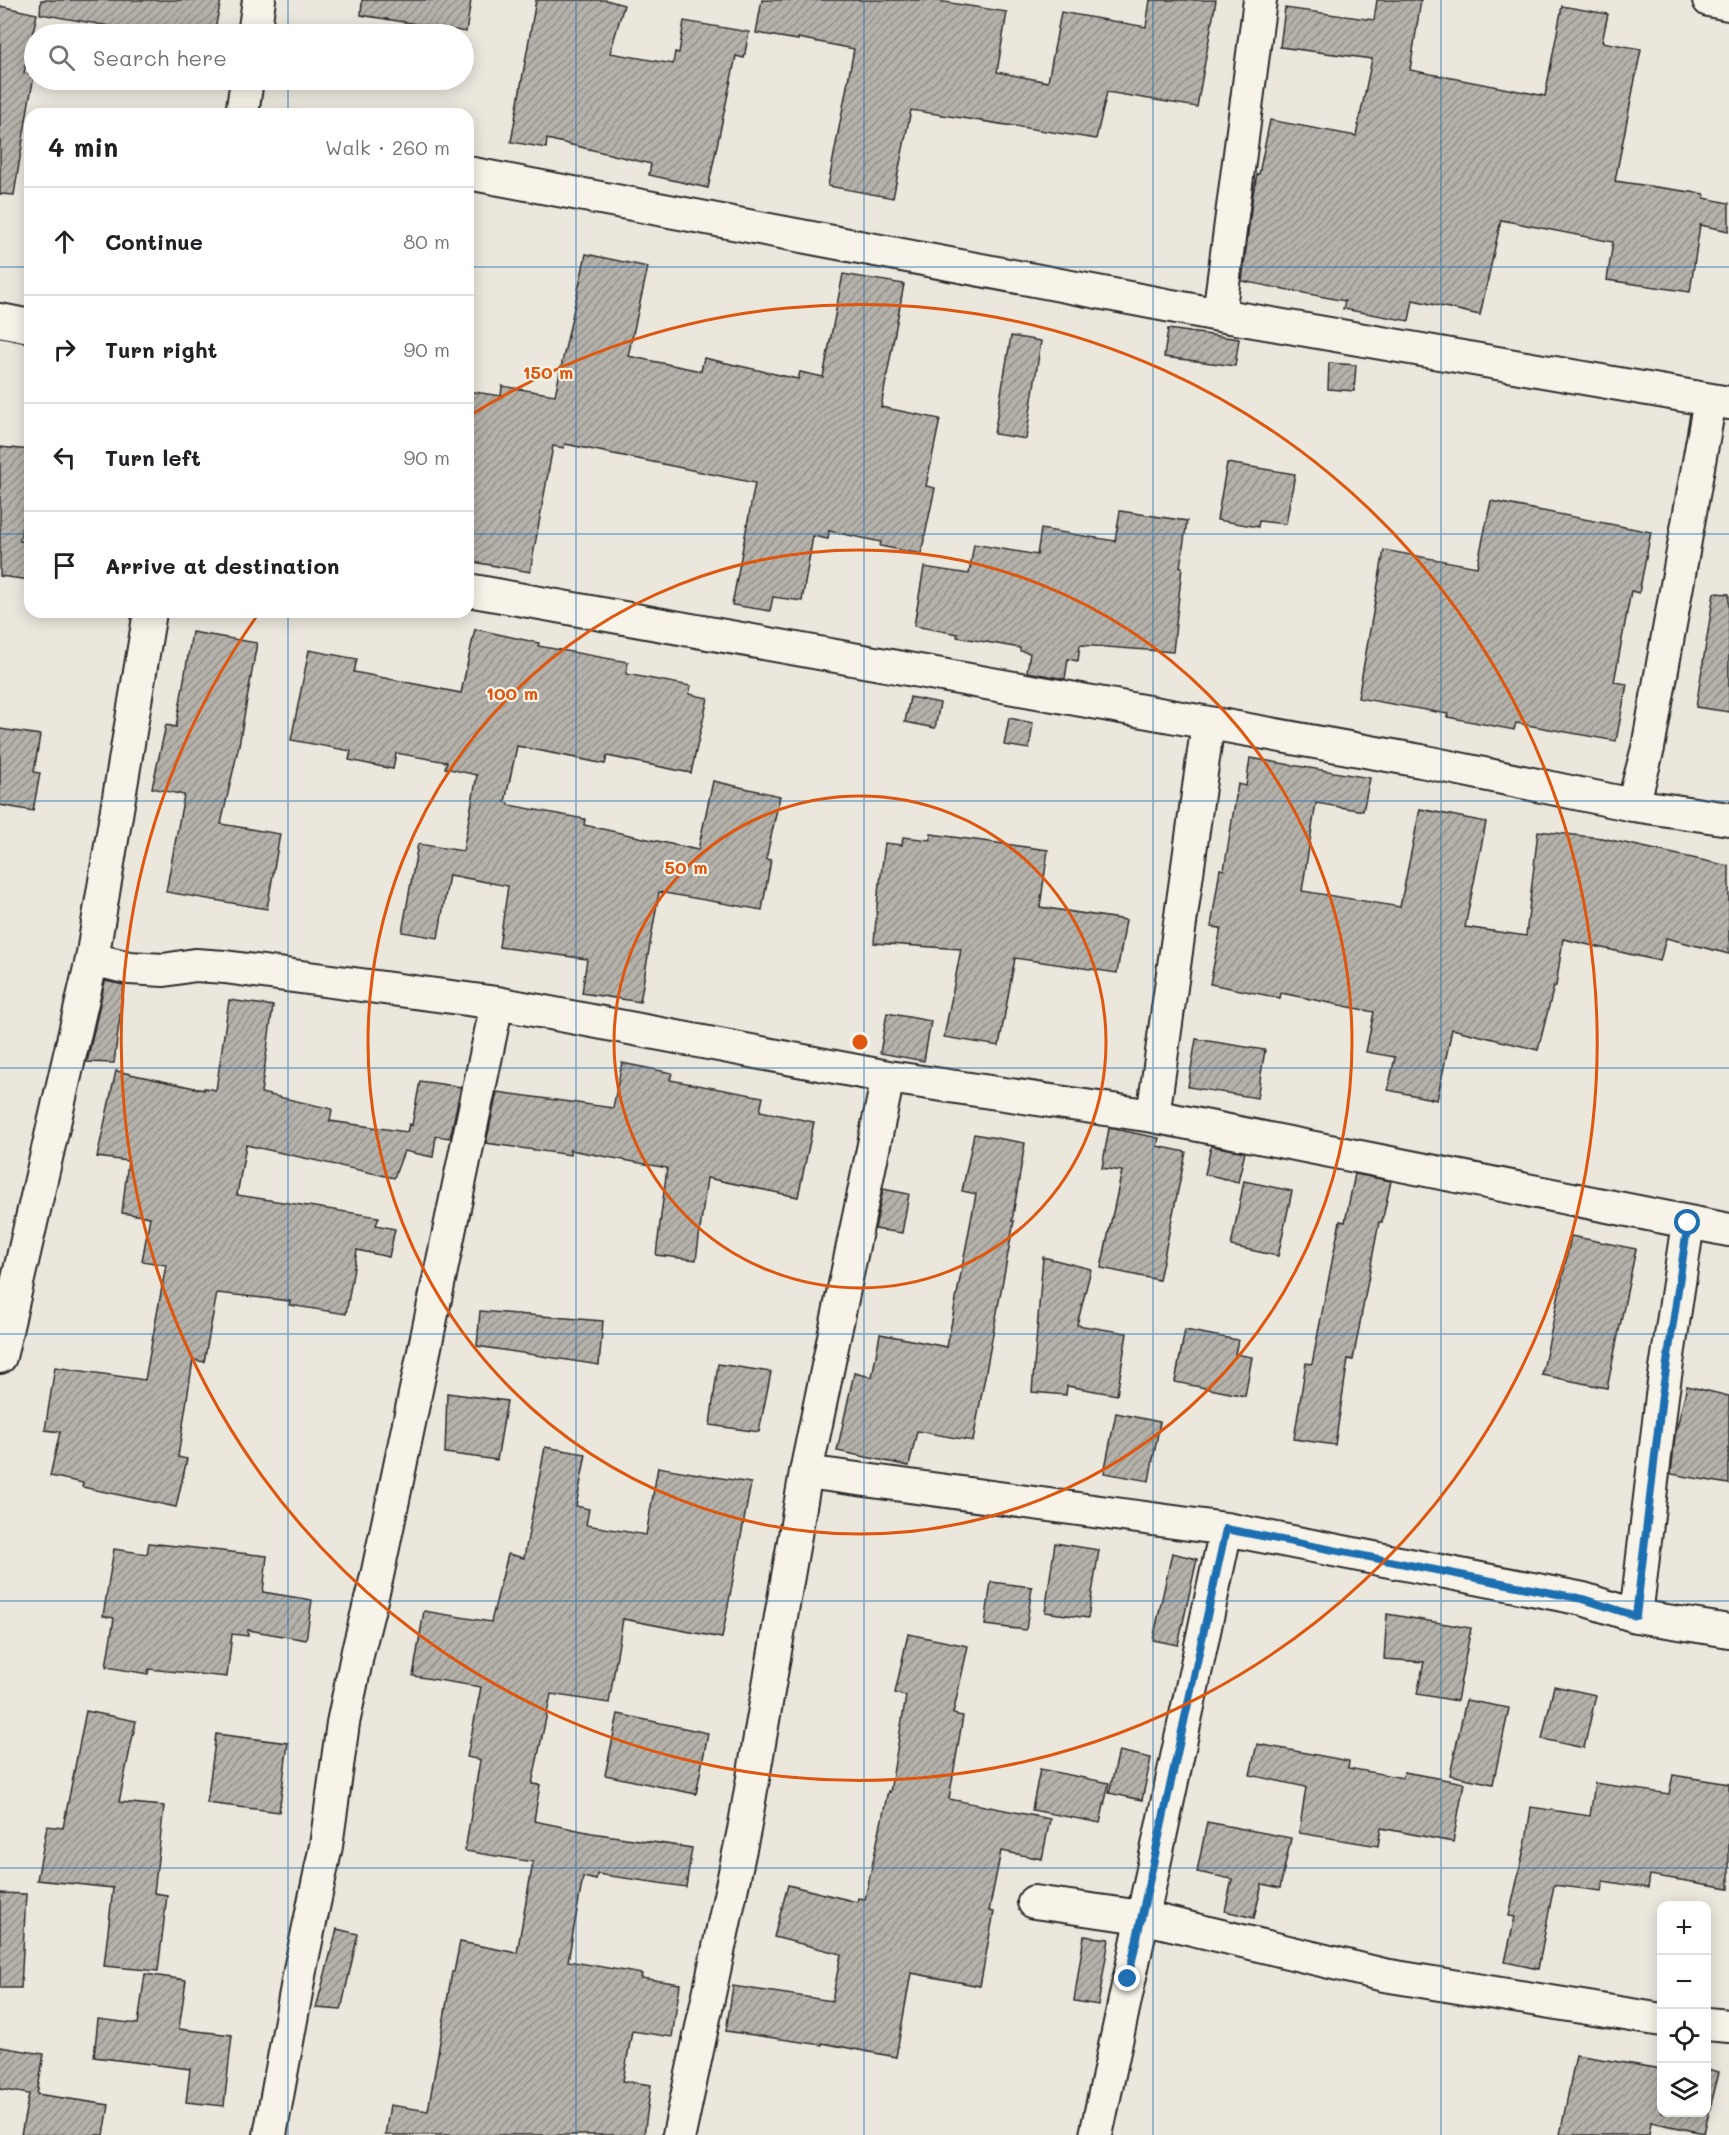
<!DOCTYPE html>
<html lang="en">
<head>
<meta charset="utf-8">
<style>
	:root { --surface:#fff; --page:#f2f2f2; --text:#202124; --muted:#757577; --line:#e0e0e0 }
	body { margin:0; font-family:Mali,sans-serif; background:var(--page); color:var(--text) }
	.controls { position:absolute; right:18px; bottom:18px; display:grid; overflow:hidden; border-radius:12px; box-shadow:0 3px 15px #0003 }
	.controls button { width:54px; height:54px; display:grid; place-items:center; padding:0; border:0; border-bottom:2px solid var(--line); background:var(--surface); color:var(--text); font:30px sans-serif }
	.stop { position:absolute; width:18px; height:18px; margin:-14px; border:4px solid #1f6fb2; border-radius:50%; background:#fff }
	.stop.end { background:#1f6fb2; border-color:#fff; box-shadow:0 2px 6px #0008 }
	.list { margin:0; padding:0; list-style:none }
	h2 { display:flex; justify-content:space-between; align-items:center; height:78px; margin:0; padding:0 24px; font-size:26px }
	h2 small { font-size:20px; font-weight:400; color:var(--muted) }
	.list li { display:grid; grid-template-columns:39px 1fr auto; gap:18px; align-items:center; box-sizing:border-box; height:108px; padding:0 24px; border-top:2px solid var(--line) }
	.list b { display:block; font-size:22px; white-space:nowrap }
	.list em { font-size:20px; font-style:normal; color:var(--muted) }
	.icon { flex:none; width:33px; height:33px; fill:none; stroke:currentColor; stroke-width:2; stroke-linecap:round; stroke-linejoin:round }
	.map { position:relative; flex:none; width:1729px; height:2135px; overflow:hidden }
	.search { position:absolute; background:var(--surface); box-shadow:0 3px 15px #0003; left:24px; top:24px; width:450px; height:66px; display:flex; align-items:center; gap:15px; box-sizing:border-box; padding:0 21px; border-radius:33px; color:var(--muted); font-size:22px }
	.panel { position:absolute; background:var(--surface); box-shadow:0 3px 15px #0003; left:24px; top:108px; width:450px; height:510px; border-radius:18px }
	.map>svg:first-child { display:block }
	.building { fill:url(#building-hatch); stroke:#2b2b2b; stroke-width:1.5 }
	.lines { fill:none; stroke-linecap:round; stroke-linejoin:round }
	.minor-casing { stroke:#2b2b2b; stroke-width:36 }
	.minor { stroke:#f7f3e8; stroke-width:32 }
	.route { stroke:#1f6fb2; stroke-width:8 }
	.grid { fill:none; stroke:#1f6fb2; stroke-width:1.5; stroke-opacity:0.55 }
	.ring { fill:none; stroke:#df570e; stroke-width:3 }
	.centre { fill:#df570e; stroke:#f7f3e8; stroke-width:3 }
	.ring-label { font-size:18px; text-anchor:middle; font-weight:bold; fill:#df570e; stroke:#f7f3e8; stroke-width:4.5; stroke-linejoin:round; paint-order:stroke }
</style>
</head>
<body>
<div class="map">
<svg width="1729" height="2135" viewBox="0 0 1729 2135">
	<defs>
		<pattern id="building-hatch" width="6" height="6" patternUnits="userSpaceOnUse" patternTransform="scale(1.5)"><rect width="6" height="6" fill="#b5b2ab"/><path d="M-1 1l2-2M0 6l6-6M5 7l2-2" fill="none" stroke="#93918b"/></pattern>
	</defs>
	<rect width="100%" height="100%" fill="#ebe7dd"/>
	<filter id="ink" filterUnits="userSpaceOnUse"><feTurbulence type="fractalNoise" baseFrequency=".0167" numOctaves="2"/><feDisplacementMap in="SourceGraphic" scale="12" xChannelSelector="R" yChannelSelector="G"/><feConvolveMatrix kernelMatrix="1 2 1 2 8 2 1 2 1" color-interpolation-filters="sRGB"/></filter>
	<g filter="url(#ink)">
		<path class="building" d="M 41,0 L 221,0 L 214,34 L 155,34 L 40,14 Z
			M 362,0 L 471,0 L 466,32 L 361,15 Z
			M 536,0 L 606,0 L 624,5 L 610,53 L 673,64 L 675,52 L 679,53 L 684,21 L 749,32 L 744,58 L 736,56 L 708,188 L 649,175 L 651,164 L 547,139 L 546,148 L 511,142 Z
			M 762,0 L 932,0 L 1007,12 L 997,72 L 1048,82 L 1061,12 L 1146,27 L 1150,0 L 1216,0 L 1197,107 L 1107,92 L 1096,139 L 911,110 L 893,198 L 828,186 L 854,49 L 798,38 L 798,40 L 756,33 Z
			M 1377,0 L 1421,0 L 1410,70 L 1545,96 L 1562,6 L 1608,14 L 1602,42 L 1641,49 L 1615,181 L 1704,194 L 1704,198 L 1729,203 L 1729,231 L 1700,225 L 1690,292 L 1607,280 L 1613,242 L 1501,220 L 1480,315 L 1413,300 L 1409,321 L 1343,309 L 1345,301 L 1242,281 L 1253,194 L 1257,174 L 1259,174 L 1270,120 L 1356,136 L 1372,59 L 1280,47 L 1285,8 L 1374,20 Z
			M 0,6 L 37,14 L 24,73 L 34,75 L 34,77 L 29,102 L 14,195 L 0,194 Z
			M 586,254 L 648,267 L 628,356 L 701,371 L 704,358 L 798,379 L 800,372 L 823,377 L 843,274 L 904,284 L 881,407 L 940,419 L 926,486 L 935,488 L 921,554 L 880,546 L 881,542 L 829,531 L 828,539 L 813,536 L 802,601 L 773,597 L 770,611 L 732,605 L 755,483 L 565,444 L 564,448 L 553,446 L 530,572 L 468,561 L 468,391 L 501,396 L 502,386 L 555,395 Z
			M 1168,329 L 1239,339 L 1235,366 L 1164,357 Z
			M 1011,336 L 1041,341 L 1026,439 L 994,434 Z
			M 1329,363 L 1356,365 L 1354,391 L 1328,389 Z
			M 0,447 L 30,450 L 30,471 L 20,541 L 30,542 L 30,580 L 0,576 Z
			M 1227,463 L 1295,474 L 1286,524 L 1259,521 L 1258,527 L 1217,520 Z
			M 1491,501 L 1651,532 L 1639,593 L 1631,591 L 1614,682 L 1627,684 L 1616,741 L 1516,723 L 1514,730 L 1447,717 L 1448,714 L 1358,698 L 1384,550 L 1477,567 Z
			M 1120,511 L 1187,521 L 1180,567 L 1182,567 L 1173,652 L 1080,645 L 1078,661 L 1068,659 L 1065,679 L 1027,672 L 1030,653 L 1020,651 L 1020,648 L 957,637 L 958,634 L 914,626 L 924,567 L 969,574 L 974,544 L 1037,555 L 1041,529 L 1115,541 Z
			M 1714,593 L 1729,594 L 1729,712 L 1696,707 Z
			M 475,629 L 539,643 L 538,646 L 628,662 L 626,674 L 691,686 L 689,694 L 708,698 L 691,773 L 607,756 L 605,764 L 517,746 L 505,802 L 509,803 L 509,805 L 585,819 L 584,825 L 698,850 L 713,781 L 780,796 L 766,859 L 771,860 L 762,910 L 659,892 L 640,1002 L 582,993 L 587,959 L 499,947 L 508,886 L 449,875 L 438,938 L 402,932 L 418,844 L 463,851 L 477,775 L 445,768 L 447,762 L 396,753 L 393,769 L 349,760 L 351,751 L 291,740 L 309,650 L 357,659 L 354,672 L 461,693 Z
			M 192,632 L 257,643 L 239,745 L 221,824 L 280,834 L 267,909 L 166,892 L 184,795 L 152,788 L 166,725 L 176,727 Z
			M 910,697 L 940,703 L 935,728 L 905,722 Z
			M 1009,718 L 1033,723 L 1029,749 L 1004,745 Z
			M 0,729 L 40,735 L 34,772 L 40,773 L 33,811 L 0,805 Z
			M 1250,758 L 1370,778 L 1363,811 L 1316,803 L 1302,891 L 1400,907 L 1420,809 L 1486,822 L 1465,927 L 1526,936 L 1538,831 L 1602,838 L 1729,866 L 1729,954 L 1666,938 L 1660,961 L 1563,939 L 1556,986 L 1554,986 L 1538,1050 L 1452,1029 L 1437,1100 L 1388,1090 L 1395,1057 L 1366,1052 L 1374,1012 L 1281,993 L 1280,998 L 1210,984 L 1221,928 L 1211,927 L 1220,869 L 1224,870 L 1238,784 L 1246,786 Z
			M 931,834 L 1048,850 L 1040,907 L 1126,920 L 1117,973 L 1015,958 L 999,1046 L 944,1037 L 961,949 L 874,943 L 879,883 L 880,883 L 885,843 L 902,845 L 903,837 L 930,840 Z
			M 105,981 L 124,985 L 114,1063 L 87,1062 Z
			M 229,1000 L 273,1006 L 261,1093 L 332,1109 L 330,1121 L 407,1132 L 409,1124 L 412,1125 L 420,1081 L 461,1087 L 450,1138 L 436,1136 L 433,1157 L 404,1151 L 394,1178 L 246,1145 L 237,1195 L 379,1217 L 376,1225 L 395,1229 L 389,1257 L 357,1250 L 346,1314 L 289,1305 L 290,1301 L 217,1293 L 204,1362 L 193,1360 L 178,1457 L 187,1459 L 176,1507 L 82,1487 L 83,1483 L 50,1476 L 60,1432 L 45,1430 L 55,1367 L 145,1380 L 166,1265 L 142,1261 L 150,1217 L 122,1213 L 128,1161 L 97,1157 L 116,1071 L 204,1090 L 204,1088 L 216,1090 Z
			M 887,1013 L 931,1021 L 924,1061 L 880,1053 Z
			M 1196,1039 L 1265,1050 L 1257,1098 L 1188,1087 Z
			M 622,1063 L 672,1073 L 670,1080 L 763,1097 L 760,1111 L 814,1122 L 798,1197 L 707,1178 L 696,1260 L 656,1255 L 667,1168 L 570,1150 L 570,1155 L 486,1143 L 497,1092 L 613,1108 Z
			M 1109,1128 L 1159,1138 L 1157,1146 L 1186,1152 L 1159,1280 L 1101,1268 L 1122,1171 L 1102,1168 Z
			M 974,1134 L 1025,1143 L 1012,1221 L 1014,1221 L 973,1441 L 917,1431 L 909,1466 L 837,1451 L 854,1373 L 872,1377 L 880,1334 L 947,1347 L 976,1194 L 962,1191 Z
			M 1211,1146 L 1245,1152 L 1238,1182 L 1205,1174 Z
			M 1355,1174 L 1391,1181 L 1382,1222 L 1379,1222 L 1353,1360 L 1348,1359 L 1335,1445 L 1294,1439 L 1306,1363 L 1312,1364 L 1340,1221 L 1345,1222 Z
			M 1244,1181 L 1292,1191 L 1278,1256 L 1231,1246 Z
			M 883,1189 L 909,1194 L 902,1233 L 875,1229 Z
			M 1571,1236 L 1636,1249 L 1607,1388 L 1542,1375 Z
			M 1043,1257 L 1091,1269 L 1077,1325 L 1127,1333 L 1117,1395 L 1067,1386 L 1066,1395 L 1032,1392 Z
			M 480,1311 L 603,1321 L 599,1365 L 477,1346 Z
			M 1185,1330 L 1238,1340 L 1235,1354 L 1252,1357 L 1245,1396 L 1175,1382 Z
			M 718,1364 L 771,1372 L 759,1432 L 710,1425 Z
			M 1687,1386 L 1729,1396 L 1729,1484 L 1671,1474 L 1675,1436 Z
			M 447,1393 L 507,1401 L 497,1460 L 445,1453 Z
			M 1116,1413 L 1160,1422 L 1149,1481 L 1104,1473 Z
			M 545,1447 L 586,1454 L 576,1506 L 589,1509 L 586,1525 L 646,1535 L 658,1467 L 751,1483 L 722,1638 L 623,1619 L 609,1703 L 551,1694 L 532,1784 L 540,1785 L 534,1821 L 592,1833 L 692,1848 L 686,1887 L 597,1874 L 596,1880 L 583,1877 L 568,1961 L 642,1974 L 641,1978 L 680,1984 L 672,2037 L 632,2031 L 623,2081 L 651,2085 L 644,2135 L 385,2135 L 390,2105 L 428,2111 L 452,1972 L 454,1972 L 460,1942 L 517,1953 L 533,1862 L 465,1851 L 480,1760 L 467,1757 L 481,1687 L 413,1676 L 424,1611 L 491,1622 L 508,1554 L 524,1558 Z
			M 149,1543 L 267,1556 L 263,1592 L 312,1600 L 306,1640 L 248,1630 L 248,1636 L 232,1634 L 227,1677 L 149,1669 L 148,1674 L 106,1667 L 114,1618 L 103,1616 L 114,1549 L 147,1554 Z
			M 1055,1543 L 1099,1550 L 1088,1618 L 1045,1612 Z
			M 1172,1553 L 1197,1559 L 1178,1645 L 1153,1640 Z
			M 991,1582 L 1032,1587 L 1026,1630 L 985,1625 Z
			M 1387,1614 L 1471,1628 L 1457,1701 L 1417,1694 L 1424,1662 L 1384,1659 Z
			M 908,1634 L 968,1646 L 953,1714 L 963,1716 L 949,1799 L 1050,1819 L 1042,1859 L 1001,1851 L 989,1911 L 994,1912 L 980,1986 L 911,1973 L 896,2057 L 822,2043 L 822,2045 L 726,2031 L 733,1986 L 832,2001 L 841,1954 L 774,1937 L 788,1885 L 857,1902 L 858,1898 L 865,1899 L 888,1791 L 890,1792 L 906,1696 L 895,1693 Z
			M 1554,1686 L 1596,1695 L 1584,1748 L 1542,1739 Z
			M 1466,1700 L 1509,1708 L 1493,1784 L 1450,1775 Z
			M 86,1711 L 136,1721 L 119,1802 L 164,1806 L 154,1893 L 167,1895 L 158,1971 L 104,1966 L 113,1888 L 37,1880 L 47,1826 L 63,1828 Z
			M 618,1714 L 708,1733 L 696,1794 L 605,1775 Z
			M 216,1734 L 288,1743 L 279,1812 L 207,1803 Z
			M 1257,1744 L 1349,1761 L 1348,1768 L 1403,1778 L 1404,1772 L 1464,1783 L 1453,1842 L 1381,1828 L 1378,1846 L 1299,1833 L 1306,1787 L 1250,1775 Z
			M 1119,1751 L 1151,1758 L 1142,1800 L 1109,1793 Z
			M 1040,1769 L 1109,1783 L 1100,1823 L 1032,1810 Z
			M 1673,1775 L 1729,1784 L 1729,1888 L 1650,1875 L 1648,1888 L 1603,1881 L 1601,1891 L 1554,1885 L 1538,1969 L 1505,1962 L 1515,1917 L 1509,1916 L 1526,1841 L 1531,1807 L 1590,1816 L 1595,1783 L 1669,1794 Z
			M 1207,1822 L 1291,1838 L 1280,1888 L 1262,1884 L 1254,1918 L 1225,1911 L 1232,1879 L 1197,1872 Z
			M 0,1893 L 26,1894 L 21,1988 L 0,1988 Z
			M 337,1929 L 358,1934 L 341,2010 L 316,2008 Z
			M 1084,1936 L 1109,1939 L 1098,2005 L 1074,2001 Z
			M 145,1974 L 186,1980 L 179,2029 L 232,2035 L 224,2106 L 186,2102 L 190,2069 L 94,2057 L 98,2019 L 138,2024 Z
			M 0,2047 L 44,2054 L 37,2094 L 109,2105 L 104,2135 L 21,2135 L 29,2094 L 0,2089 Z
			M 1576,2055 L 1662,2069 L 1662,2112 L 1707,2112 L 1707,2069 L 1719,2072 L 1704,2133 L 1651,2122 L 1649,2135 L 1560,2135 Z"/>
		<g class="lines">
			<g class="minor-casing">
				<path id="minor" d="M 1709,0 L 1729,4
					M 254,34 L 259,0
					M 242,114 L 247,80
					M 468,173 L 1219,315 L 1729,403
					M 1219,315 L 1260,0
					M 0,320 L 30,326
					M 1710,400 L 1648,748 L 1633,805 L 1729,819
					M 468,590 L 1421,761 L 1633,805
					M 92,959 L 129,968 L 164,970 L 195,965 L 225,967 L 497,1003 L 377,1576 L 358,1651 L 343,1723 L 326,1846 L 301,1965 L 270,2135
					M 497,1003 L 888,1077 L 1153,1116 L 1729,1230
					M 1153,1116 L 1208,723
					M 0,1357 L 92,959 L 150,612
					M 806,1472 L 1226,1529 L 1583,1599 L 1636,1616 L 1729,1631
					M 1636,1616 L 1662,1396 L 1688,1223
					M 1034,1902 L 1142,1917 L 1384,1975 L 1662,2020
					M 1706,2024 L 1729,2026
					M 679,2135 L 744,1830 L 806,1472 L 888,1077
					M 1096,2135 L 1226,1529"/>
			</g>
			<use href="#minor" class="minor"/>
		</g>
	</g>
	<g class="lines" filter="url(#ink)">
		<path class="route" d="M 1128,1979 L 1226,1529 L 1583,1599 L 1636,1616 L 1662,1396 L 1688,1223"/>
	</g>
	<path class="grid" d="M 288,0 L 288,34M 576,0 L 576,2135M 864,0 L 864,2135M 1153,0 L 1153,2135M 1441,0 L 1441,2135M 288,80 L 288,114M 0,267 L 30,267M 468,267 L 1729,267M 0,534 L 30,534M 468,534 L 1729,534M 288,612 L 288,2135M 0,801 L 1729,801M 0,1068 L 1729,1068M 0,1334 L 1729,1334M 0,1601 L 1729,1601M 0,1868 L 1729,1868"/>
	<g class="ring">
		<circle cx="860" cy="1042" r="246"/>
		<circle cx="860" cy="1042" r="492"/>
		<path d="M469 416A738 738 0 1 1 259 613"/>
	</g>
	<circle cx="860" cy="1042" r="9" class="centre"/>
	<g class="ring-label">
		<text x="548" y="379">150 m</text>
		<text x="512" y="700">100 m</text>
		<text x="686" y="874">50 m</text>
	</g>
</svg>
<div class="controls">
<button>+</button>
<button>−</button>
<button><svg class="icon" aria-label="locate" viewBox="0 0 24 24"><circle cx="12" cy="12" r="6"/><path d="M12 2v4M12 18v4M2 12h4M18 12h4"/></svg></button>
<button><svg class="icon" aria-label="layers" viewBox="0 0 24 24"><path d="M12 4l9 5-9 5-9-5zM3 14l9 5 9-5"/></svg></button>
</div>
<div class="stop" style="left:1688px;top:1223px"></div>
<div class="stop end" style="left:1128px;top:1979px"></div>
<div class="search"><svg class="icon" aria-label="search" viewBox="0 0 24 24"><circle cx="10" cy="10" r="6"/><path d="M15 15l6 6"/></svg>Search here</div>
<section class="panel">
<h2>4 min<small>Walk · 260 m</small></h2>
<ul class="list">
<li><svg class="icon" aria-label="ahead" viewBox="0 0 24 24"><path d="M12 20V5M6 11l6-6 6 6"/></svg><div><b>Continue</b></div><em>80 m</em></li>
<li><svg class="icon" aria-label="right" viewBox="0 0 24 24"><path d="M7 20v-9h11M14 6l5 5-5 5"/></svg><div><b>Turn right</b></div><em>90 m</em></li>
<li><svg class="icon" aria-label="left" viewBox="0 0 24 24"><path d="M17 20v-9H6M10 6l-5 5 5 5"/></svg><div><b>Turn left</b></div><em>90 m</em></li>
<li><svg class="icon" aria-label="arrive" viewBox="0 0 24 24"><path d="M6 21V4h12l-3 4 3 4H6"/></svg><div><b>Arrive at destination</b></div></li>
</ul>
</section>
</div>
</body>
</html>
